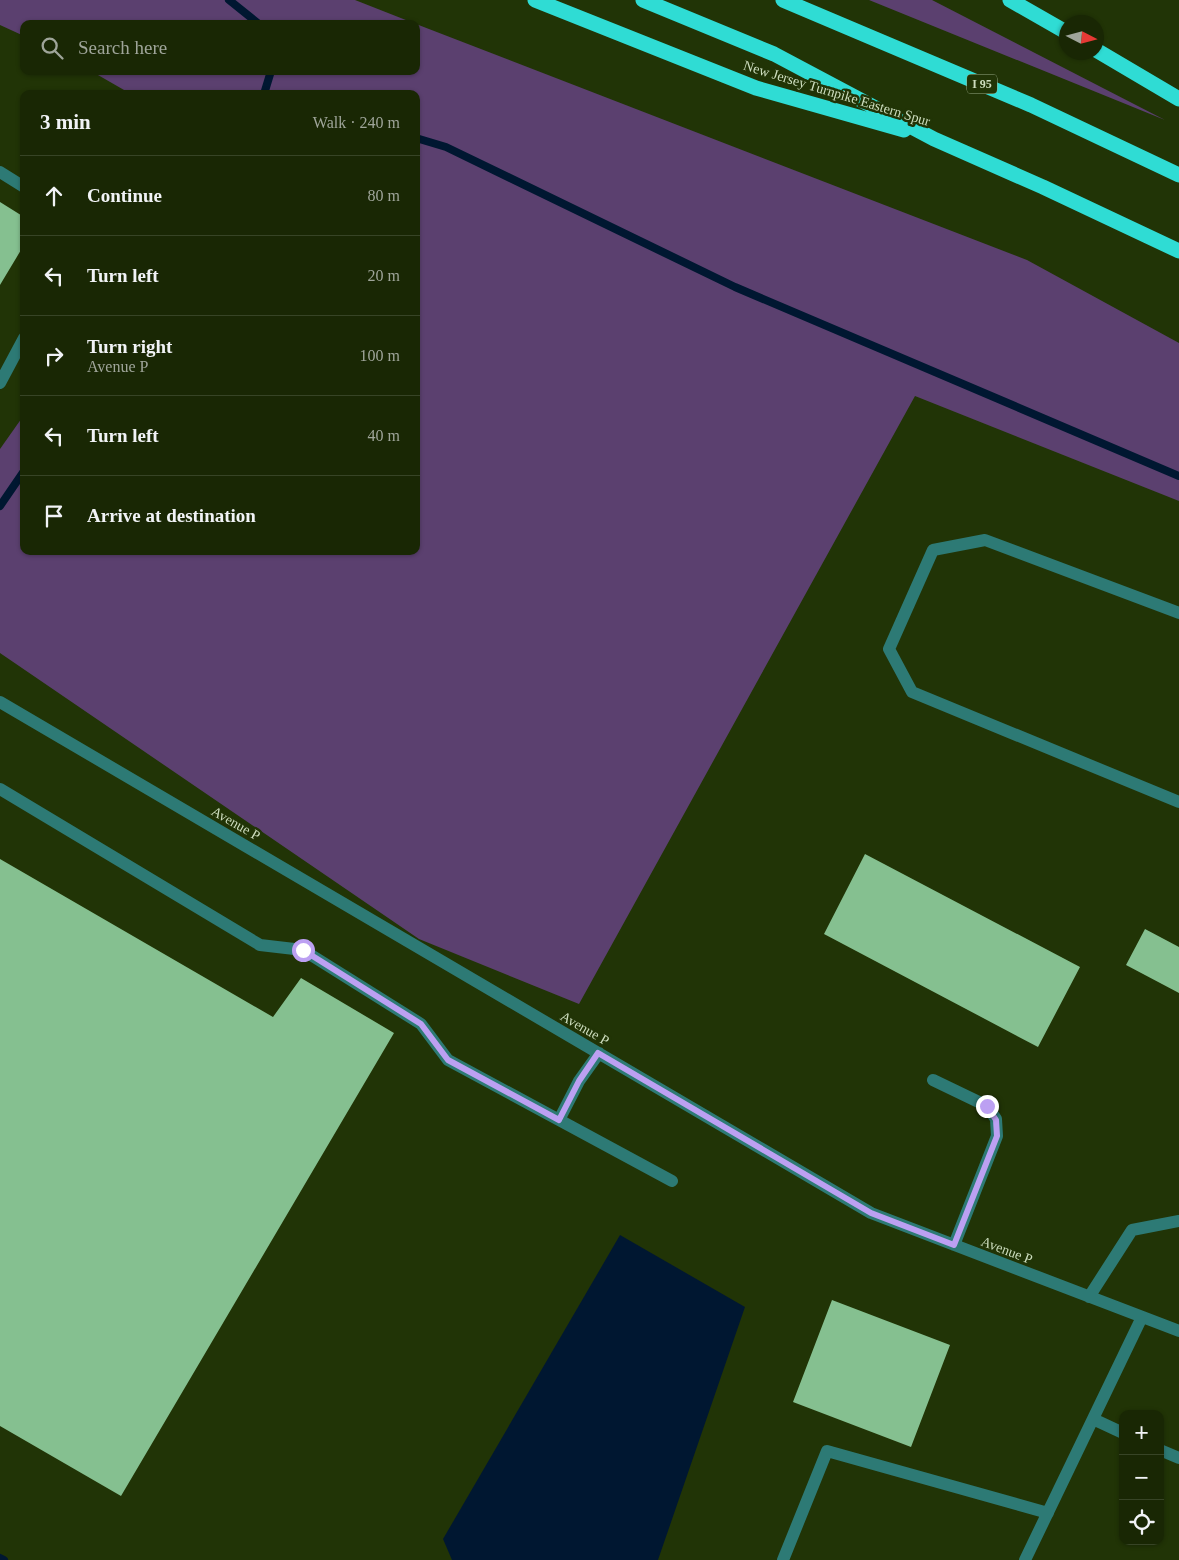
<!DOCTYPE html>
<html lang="en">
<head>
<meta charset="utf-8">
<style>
	:root { --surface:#192704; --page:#263313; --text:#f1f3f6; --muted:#9fa59a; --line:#374426 }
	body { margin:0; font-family:Georgia,serif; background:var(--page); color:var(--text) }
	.controls { position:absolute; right:15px; bottom:15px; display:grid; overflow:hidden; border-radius:10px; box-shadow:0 1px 4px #0004 }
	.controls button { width:45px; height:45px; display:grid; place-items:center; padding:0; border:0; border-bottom:1px solid var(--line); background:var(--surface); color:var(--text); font:25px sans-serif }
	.compass { position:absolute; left:1059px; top:15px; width:45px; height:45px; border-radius:50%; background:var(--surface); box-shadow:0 1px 4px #0004; rotate:96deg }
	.stop { position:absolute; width:15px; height:15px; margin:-11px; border:4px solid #bca0f2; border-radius:50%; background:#fff }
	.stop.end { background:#bca0f2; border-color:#fff; box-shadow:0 1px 5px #0008 }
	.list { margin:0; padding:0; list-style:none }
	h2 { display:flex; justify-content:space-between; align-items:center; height:65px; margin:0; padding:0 20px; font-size:21px }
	h2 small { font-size:16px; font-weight:400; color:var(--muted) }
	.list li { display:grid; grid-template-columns:32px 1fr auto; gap:15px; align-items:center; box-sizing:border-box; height:80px; padding:0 20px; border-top:1px solid var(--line) }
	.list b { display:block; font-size:19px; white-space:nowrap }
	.list p { margin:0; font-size:16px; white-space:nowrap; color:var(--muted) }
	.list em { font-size:16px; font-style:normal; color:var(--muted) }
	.icon { flex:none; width:28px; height:28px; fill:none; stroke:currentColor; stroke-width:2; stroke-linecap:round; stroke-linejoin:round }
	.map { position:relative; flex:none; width:1179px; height:1560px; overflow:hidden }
	.search { position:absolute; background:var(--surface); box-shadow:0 1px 4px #0004; left:20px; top:20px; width:400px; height:55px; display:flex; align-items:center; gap:12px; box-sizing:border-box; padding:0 18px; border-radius:10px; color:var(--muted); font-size:19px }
	.panel { position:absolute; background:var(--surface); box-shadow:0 1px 4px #0004; left:20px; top:90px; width:400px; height:465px; border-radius:10px }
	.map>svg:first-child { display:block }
	.green { fill:#5b406f }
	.water { fill:#001731 }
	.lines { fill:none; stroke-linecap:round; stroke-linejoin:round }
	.stream { stroke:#001731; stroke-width:8 }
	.building { fill:#85c090 }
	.minor { stroke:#2d7a75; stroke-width:12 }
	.highway { stroke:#2fdcd4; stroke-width:15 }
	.route { stroke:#bca0f2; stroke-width:6 }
	.labels { text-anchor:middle; stroke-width:5; stroke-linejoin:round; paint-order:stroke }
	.shield { fill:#213406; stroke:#99aa87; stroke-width:1 }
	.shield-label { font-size:12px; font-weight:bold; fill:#cdddbe }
	.street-label { font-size:14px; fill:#cdddbe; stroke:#213406 }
</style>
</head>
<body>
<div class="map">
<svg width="1179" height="1560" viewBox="0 0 1179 1560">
	<rect width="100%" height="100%" fill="#213406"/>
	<path class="green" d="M 0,0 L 355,0 L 416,24 L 24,24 L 24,36 L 0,25 Z
		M 869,0 L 932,0 L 1165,120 Z
		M 416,24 L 1027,260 L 1179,343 L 1179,501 L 915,396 L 579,1004 L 419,939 L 0,653 L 0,449 L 24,415 L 24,551 L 416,551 L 416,94 L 131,94 L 91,71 L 416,71 Z"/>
	<path class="water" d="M 620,1235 L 745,1307 L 658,1560 L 452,1560 L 443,1539 Z"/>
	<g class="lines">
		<path class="stream" d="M 229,0 L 259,24
			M 264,94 L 271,71
			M 416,138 L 446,147 L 735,287 L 1179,476
			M 0,506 L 24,471
			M 0,1558 L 4,1560"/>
	</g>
	<path class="building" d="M 0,202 L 24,217 L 24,245 L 0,285 Z
		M 865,854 L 1080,967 L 1038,1047 L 824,934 Z
		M 0,859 L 273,1017 L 301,978 L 394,1033 L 121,1496 L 0,1426 Z
		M 1145,929 L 1179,947 L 1179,993 L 1126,965 Z
		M 832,1300 L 950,1345 L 911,1447 L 793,1402 Z"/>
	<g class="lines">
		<path class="minor" d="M 0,172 L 24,187
			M 0,383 L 24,338
			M 1179,613 L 985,540 L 933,550 L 889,649 L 912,692 L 1179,802
			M 0,702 L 871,1213 L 1179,1331
			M 0,789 L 260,945 L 303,950 L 421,1024 L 448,1060 L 672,1181
			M 933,1080 L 987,1106 L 996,1119 L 997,1136 L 954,1245
			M 559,1120 L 579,1081 L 599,1053
			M 1089,1297 L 1132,1230 L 1179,1221
			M 1093,1419 L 1123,1433
			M 1160,1450 L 1179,1458
			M 783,1560 L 827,1451 L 1048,1513
			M 1025,1560 L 1142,1317"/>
		<path class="highway" d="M 535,0 L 756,88 L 904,130
			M 643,0 L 774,54 L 934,139 L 1043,187 L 1179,251
			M 783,0 L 1031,105 L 1179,175
			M 1010,0 L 1066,32
			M 1096,50 L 1179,99"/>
	</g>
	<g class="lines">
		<path class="route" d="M 303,950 L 421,1024 L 448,1060 L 559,1120 L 579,1081 L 598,1053 L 871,1213 L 954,1245 L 997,1136 L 996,1120 L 987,1106"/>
	</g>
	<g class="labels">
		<rect class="shield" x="967" y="74.5" width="30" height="19" rx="4"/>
		<g class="shield-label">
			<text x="982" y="88">I 95</text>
		</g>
		<g class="street-label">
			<text transform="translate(837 93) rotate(17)" y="5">New Jersey Turnpike Eastern Spur</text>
			<text transform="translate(236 823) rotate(30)" y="5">Avenue P</text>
			<text transform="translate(585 1028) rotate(30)" y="5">Avenue P</text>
			<text transform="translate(1007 1250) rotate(21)" y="5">Avenue P</text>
		</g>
	</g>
</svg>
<div class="controls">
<button>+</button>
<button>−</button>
<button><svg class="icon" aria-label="locate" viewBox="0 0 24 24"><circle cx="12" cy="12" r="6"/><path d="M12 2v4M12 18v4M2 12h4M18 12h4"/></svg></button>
</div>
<svg class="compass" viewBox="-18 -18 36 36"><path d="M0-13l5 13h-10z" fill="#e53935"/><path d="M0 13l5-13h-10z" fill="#9fa59a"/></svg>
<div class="stop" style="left:303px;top:950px"></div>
<div class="stop end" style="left:987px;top:1106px"></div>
<div class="search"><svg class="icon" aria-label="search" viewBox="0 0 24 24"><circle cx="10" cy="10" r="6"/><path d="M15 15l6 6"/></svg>Search here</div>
<section class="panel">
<h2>3 min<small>Walk · 240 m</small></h2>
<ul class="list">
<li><svg class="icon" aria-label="ahead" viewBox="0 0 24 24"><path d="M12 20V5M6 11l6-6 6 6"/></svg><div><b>Continue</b></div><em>80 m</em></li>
<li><svg class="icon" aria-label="left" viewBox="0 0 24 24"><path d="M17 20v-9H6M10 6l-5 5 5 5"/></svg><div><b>Turn left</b></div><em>20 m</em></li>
<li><svg class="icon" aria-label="right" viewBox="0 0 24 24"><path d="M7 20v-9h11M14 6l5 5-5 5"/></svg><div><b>Turn right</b><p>Avenue P</p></div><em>100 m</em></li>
<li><svg class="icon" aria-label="left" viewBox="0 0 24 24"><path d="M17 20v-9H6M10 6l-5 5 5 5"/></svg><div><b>Turn left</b></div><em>40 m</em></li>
<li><svg class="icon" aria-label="arrive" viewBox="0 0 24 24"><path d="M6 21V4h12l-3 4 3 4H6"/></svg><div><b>Arrive at destination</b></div></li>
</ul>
</section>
</div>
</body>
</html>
